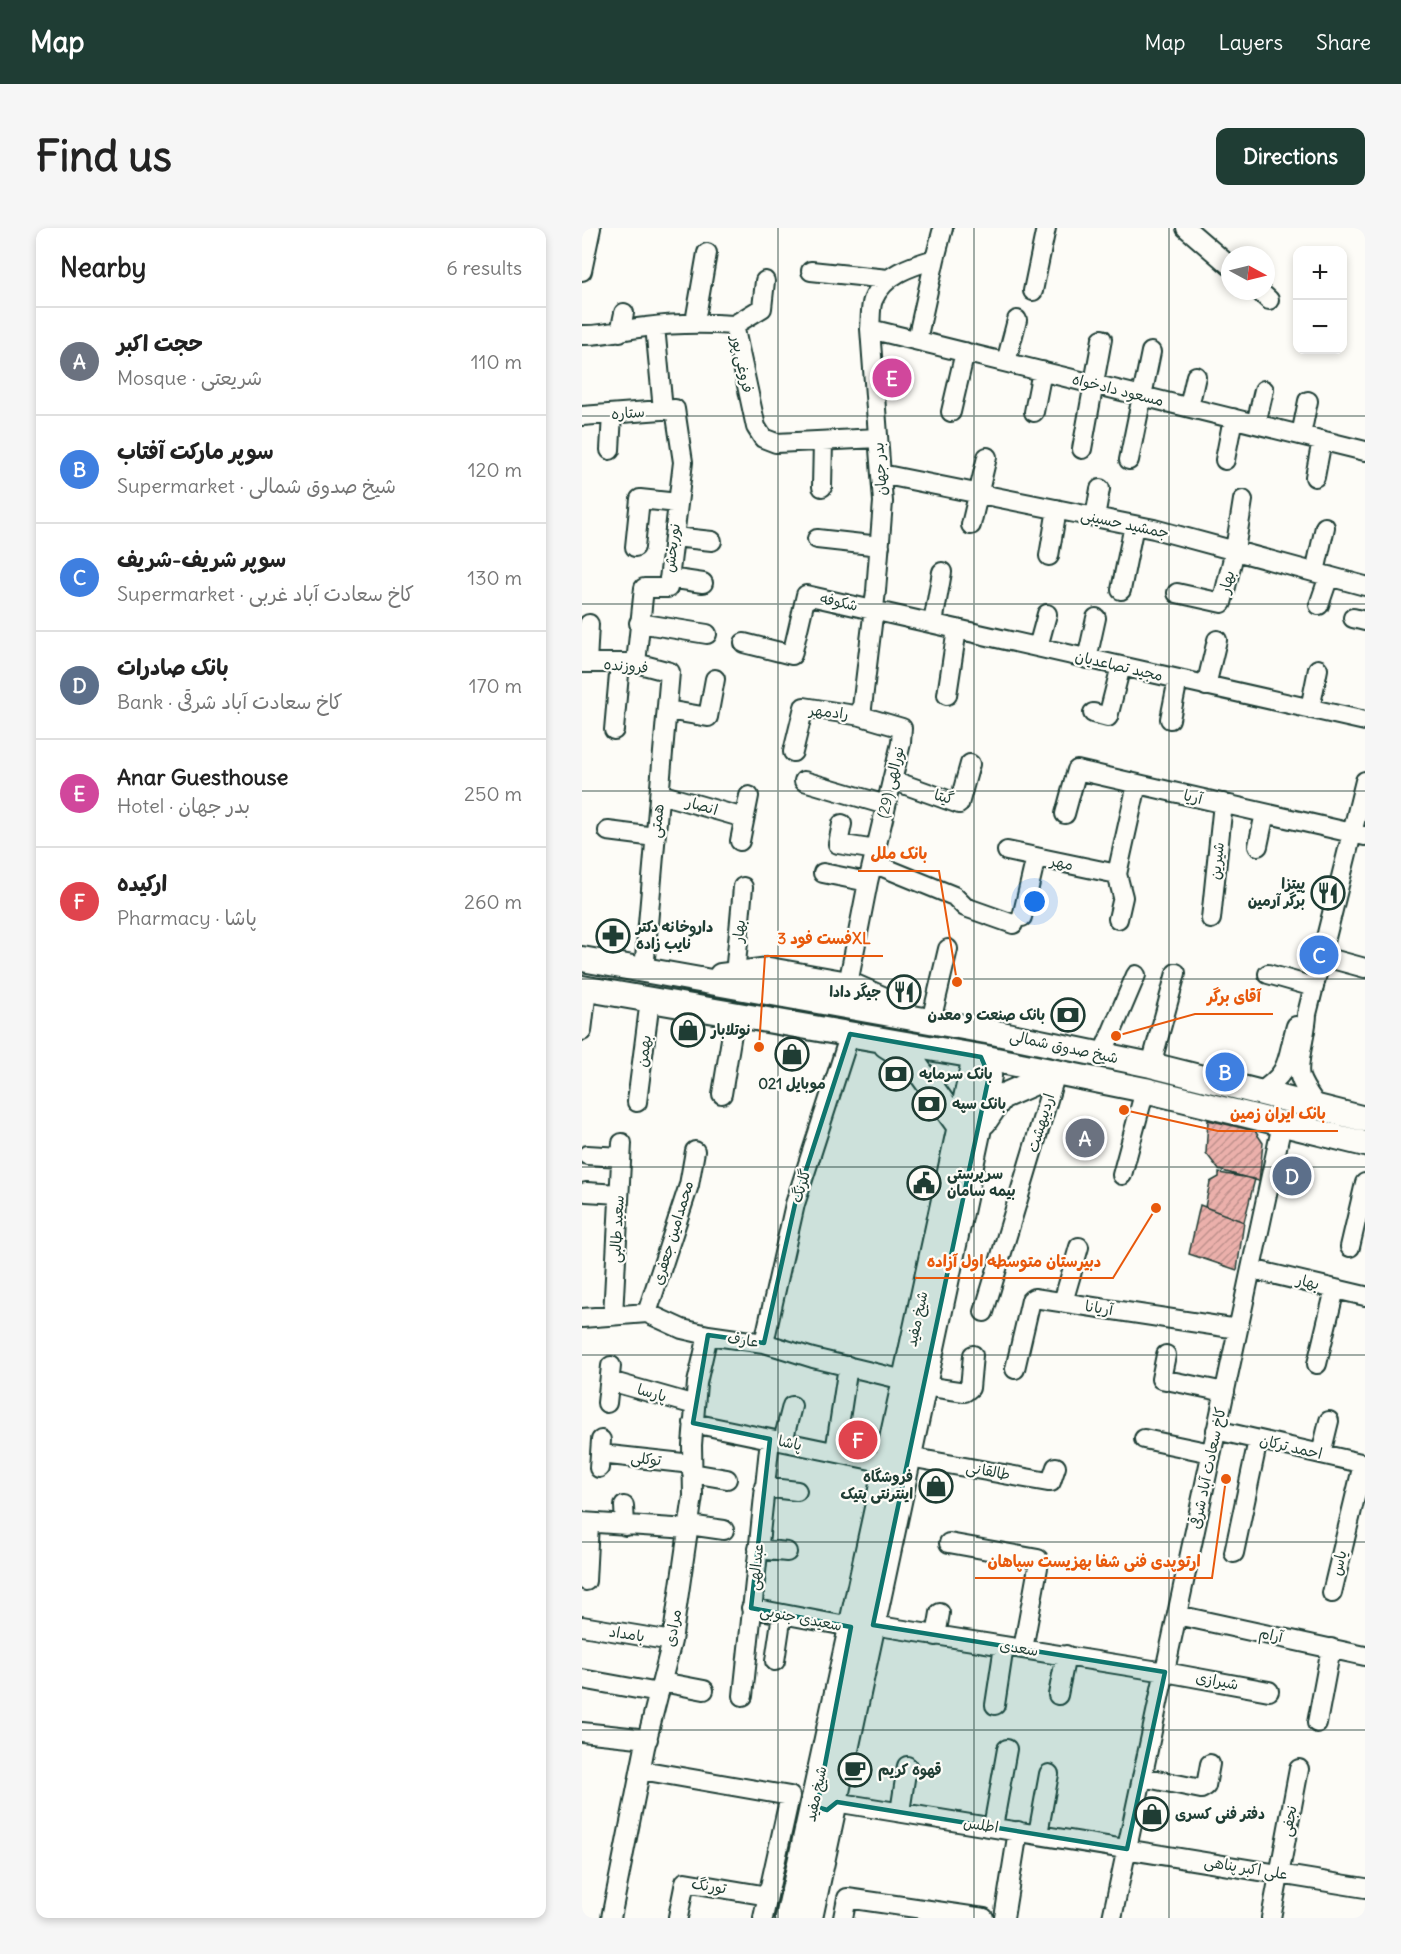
<!DOCTYPE html>
<html lang="en">
<head>
<meta charset="utf-8">
<style>
	:root { --surface:#fff; --page:#f6f6f6; --text:#222; --muted:#767676; --line:#e0e0e0; --accent:#1f3d34 }
	body { margin:0; font-family:Delius,"Playpen Sans Arabic",sans-serif; background:var(--page); color:var(--text) }
	.controls { position:absolute; right:18px; top:18px; display:grid; overflow:hidden; border-radius:12px; box-shadow:0 3px 9px #0003 }
	.controls button { width:54px; height:54px; display:grid; place-items:center; padding:0; border:0; border-bottom:2px solid var(--line); background:var(--surface); color:var(--text); font:30px sans-serif }
	.compass { position:absolute; left:639px; top:18px; width:54px; height:54px; border-radius:50%; background:var(--surface); box-shadow:0 3px 9px #0003; rotate:97deg }
	.you { position:absolute; left:453px; top:674px; width:21px; height:21px; margin:-15px; border:4px solid #fff; border-radius:50%; background:#1a73e8; box-shadow:0 0 0 9px #1a73e833 }
	.badge { display:grid; place-items:center; width:39px; height:39px; border-radius:50%; background:var(--accent); color:#fff; font-size:20px; font-weight:700 }
	.pin { position:absolute; translate:-50% -50%; border:3px solid #fff; box-shadow:0 2px 6px #0006 }
	.list { margin:0; padding:0; list-style:none }
	h2 { display:flex; justify-content:space-between; align-items:center; height:78px; margin:0; padding:0 24px; font-size:26px }
	h2 small { font-size:20px; font-weight:400; color:var(--muted) }
	.list li { display:grid; grid-template-columns:39px 1fr auto; gap:18px; align-items:center; box-sizing:border-box; height:108px; padding:0 24px; border-top:2px solid var(--line) }
	.list b { display:block; font-size:22px; white-space:nowrap }
	.list p { margin:0; font-size:20px; white-space:nowrap; color:var(--muted) }
	.list em { font-size:20px; font-style:normal; color:var(--muted) }
	.map { position:relative; flex:none; width:783px; height:1690px; overflow:hidden; border-radius:12px }
	header { display:flex; align-items:center; gap:36px; box-sizing:border-box; height:84px; padding:0 30px; background:var(--accent); color:#fff }
	header strong { font-size:28px }
	nav { display:flex; gap:33px; margin-inline-start:auto; font-size:21px }
	.intro { display:flex; align-items:center; justify-content:space-between; box-sizing:border-box; height:144px; padding:0 36px }
	h1 { margin:0; font-size:42px }
	.button { padding:15px 27px; border-radius:12px; background:var(--accent); color:#fff; font-size:21px; font-weight:700 }
	main { display:flex; gap:36px; padding:0 36px }
	aside { flex:1; background:var(--surface); border-radius:12px; box-shadow:0 3px 9px #0003 }
	.map>svg:first-child { display:block }
	.building { fill:url(#building-hatch); stroke:#1f3d34; stroke-width:1.5 }
	.lines { fill:none; stroke-linecap:round; stroke-linejoin:round }
	.minor-casing { stroke:#1f3d34; stroke-width:22 }
	.major-casing { stroke:#1f3d34; stroke-width:28 }
	.minor { stroke:#fdfcf7; stroke-width:18 }
	.major { stroke:#fdfcf7; stroke-width:24 }
	.marked { fill:#0f766e; fill-opacity:0.2; stroke:#0f766e; stroke-width:4.5; stroke-linejoin:round }
	.grid { fill:none; stroke:#1f3d34; stroke-width:1.5; stroke-opacity:0.55 }
	.labels { text-anchor:middle; stroke-width:4.5; stroke-linejoin:round; paint-order:stroke }
	.street-label { font-size:15px; fill:#1f3d34; stroke:#fdfcf7 }
	.poi-label { font-size:15px; font-weight:bold; fill:#1f3d34; stroke:#fdfcf7; text-anchor:start }
	.leader { fill:none; stroke:#e8590c; stroke-width:2 }
	.callout-dot { fill:#e8590c; stroke:#fdfcf7; stroke-width:2 }
	.callout-label { font-size:16px; text-anchor:middle; font-weight:bold; fill:#e8590c; stroke:#fdfcf7; stroke-width:4.5; stroke-linejoin:round; paint-order:stroke }
</style>
</head>
<body>
<header>
<strong>Map</strong>
<nav><a>Map</a><a>Layers</a><a>Share</a></nav>
</header>
<div class="intro"><h1>Find us</h1><a class="button">Directions</a></div>
<main>
<aside>
<h2>Nearby<small>6 results</small></h2>
<ul class="list">
<li><span class="badge" style="background:#6b7280">A</span><div><b>حجت اکبر</b><p>Mosque · شریعتی</p></div><em>110 m</em></li>
<li><span class="badge" style="background:#3f7fe0">B</span><div><b>سوپر مارکت آفتاب</b><p>Supermarket · شیخ صدوق شمالی</p></div><em>120 m</em></li>
<li><span class="badge" style="background:#3f7fe0">C</span><div><b>سوپر شریف-شریف</b><p>Supermarket · کاخ سعادت آباد غربی</p></div><em>130 m</em></li>
<li><span class="badge" style="background:#5c6f8a">D</span><div><b>بانک صادرات</b><p>Bank · کاخ سعادت آباد شرقی</p></div><em>170 m</em></li>
<li><span class="badge" style="background:#d1479c">E</span><div><b>Anar Guesthouse</b><p>Hotel · بدر جهان</p></div><em>250 m</em></li>
<li><span class="badge" style="background:#e0444e">F</span><div><b>ارکیده</b><p>Pharmacy · پاشا</p></div><em>260 m</em></li>
</ul>
</aside>
<div class="map">
<svg width="783" height="1690" viewBox="0 0 783 1690">
	<defs>
		<pattern id="building-hatch" width="6" height="6" patternUnits="userSpaceOnUse" patternTransform="scale(1.5)"><rect width="6" height="6" fill="#ebb0ab"/><path d="M-1 1l2-2M0 6l6-6M5 7l2-2" fill="none" stroke="#be908c"/></pattern>
	</defs>
	<rect width="100%" height="100%" fill="#fdfcf7"/>
	<filter id="ink" filterUnits="userSpaceOnUse"><feTurbulence type="fractalNoise" baseFrequency=".0167" numOctaves="2"/><feDisplacementMap in="SourceGraphic" scale="12" xChannelSelector="R" yChannelSelector="G"/><feConvolveMatrix kernelMatrix="1 2 1 2 8 2 1 2 1" color-interpolation-filters="sRGB"/></filter>
	<g filter="url(#ink)">
		<path class="building" d="M 626,892 L 673,903 L 681,915 L 677,953 L 637,942 L 624,925 Z
			M 637,945 L 673,951 L 662,994 L 623,979 L 628,954 L 637,949 Z
			M 618,977 L 662,994 L 655,1042 L 607,1026 Z"/>
		<g class="lines">
			<g class="minor-casing">
				<path id="minor" d="M 604,0 L 648,38
					M 0,43 L 9,0
					M 229,43 L 306,51
					M 451,63 L 464,0
					M 677,63 L 687,72
					M 113,94 L 125,25
					M 152,97 L 180,80 L 183,53
					M 73,98 L 81,182
					M 288,101 L 783,223
					M 38,104 L 42,85
					M 0,107 C 22,108 43,101 64,99 C 94,95 122,95 152,97 L 174,199 L 181,210 L 194,215 L 296,210
					M 335,112 L 353,31
					M 424,134 L 435,92
					M 607,179 L 614,148
					M 369,184 L 383,124
					M 452,184 L 460,143
					M 0,188 L 93,181 L 101,234 L 86,360 L 62,360 L 54,435
					M 674,196 L 682,162
					M 719,207 L 726,173
					M 500,221 L 520,111
					M 28,222 L 30,186
					M 547,232 L 569,124
					M 643,232 L 651,190
					M 299,246 L 572,301 L 783,358
					M 733,249 L 740,212
					M 240,259 L 241,213
					M 513,289 L 518,261
					M 389,297 L 405,229
					M 92,309 L 130,313
					M 235,311 L 298,318
					M 53,319 L 58,271 L 96,275
					M 467,328 L 475,281
					M 733,344 L 743,299
					M 87,350 L 121,355
					M 539,362 L 552,297
					M 595,365 L 640,375 L 653,322 L 661,272
					M 737,377 L 747,348
					M 771,390 L 783,393
					M 57,395 L 125,406
					M 351,395 L 360,344
					M 162,415 L 210,427 L 224,367 L 783,493
					M 456,419 L 465,386
					M 505,431 L 514,390
					M 0,435 L 54,435 L 88,444 L 62,742
					M 5,435 L 7,396
					M 624,458 L 635,412
					M 365,467 L 375,401
					M 728,481 L 736,441
					M 85,482 L 126,489 L 133,451
					M 511,485 L 526,489 L 539,438
					M 588,491 L 596,451
					M 32,502 L 38,435
					M 211,524 L 222,479 L 279,488
					M 310,552 L 377,576 L 388,536
					M 222,553 L 304,577
					M 78,566 L 162,590
					M 483,586 L 495,542 L 783,608
					M 260,596 L 256,616 L 294,622
					M 26,603 L 73,609
					M 158,613 L 167,568
					M 676,618 L 683,585
					M 425,623 L 535,646
					M 291,635 L 372,668 L 383,679 L 431,696
					M 241,645 L 286,654
					M 440,689 L 454,629
					M 536,691 L 541,669 L 535,646 L 555,556
					M 629,691 L 641,575
					M 739,728 L 783,740
					M 686,746 L 732,759
					M 153,747 L 161,659
					M 266,756 L 286,654 L 319,515 L 320,500 L 279,488 L 294,363 L 301,274 L 288,101 C 289,92 288,79 291,72 C 302,46 329,38 353,31 L 361,0
					M 349,793 L 366,721
					M 0,803 L 5,761
					M 520,827 L 554,747
					M 569,837 L 594,745
					M 678,864 C 710,843 704,831 714,798
					M 140,866 L 153,787
					M 55,874 L 68,772
					M 735,878 C 729,869 721,859 718,849 C 714,835 725,803 725,786 L 783,553
					M 5,927 L 39,929
					M 540,947 L 563,862
					M 4,964 L 37,966
					M 768,1019 L 783,955
					M 669,1041 L 783,1068
					M 481,1074 L 497,1019
					M 402,1084 L 474,845
					M 65,1085 L 107,957 L 113,923
					M 31,1088 L 40,915
					M 0,1090 L 65,1085 L 100,1101 L 126,1107 L 182,1115 L 231,1130 L 322,1152
					M 182,1115 L 213,976 L 268,806
					M 584,1127 L 579,1151 L 643,1164
					M 735,1136 L 753,1061
					M 433,1141 L 449,1072 L 452,1070 L 656,1101
					M 28,1153 L 113,1177
					M 342,1158 L 383,1164 L 388,1160 L 391,1127
					M 25,1175 L 29,1138
					M 111,1195 L 304,1235
					M 634,1202 L 783,1236
					M 562,1211 L 629,1225
					M 201,1213 L 210,1178
					M 253,1224 L 266,1138
					M 18,1226 L 110,1236
					M 739,1226 L 747,1193
					M 327,1229 L 466,1254 L 469,1254 L 474,1239
					M 17,1240 L 19,1212
					M 110,1245 L 145,1251
					M 182,1259 L 215,1263
					M 42,1278 L 43,1298
					M 0,1294 L 107,1301
					M 107,1297 L 142,1302
					M 367,1315 L 456,1331 L 457,1334 L 441,1421
					M 176,1321 L 205,1324
					M 652,1325 L 676,1212
					M 4,1353 L 7,1295
					M 750,1365 L 781,1236
					M 169,1380 L 269,1399
					M 595,1387 L 783,1428
					M 291,1397 L 583,1444 L 687,1463
					M 0,1398 L 90,1413
					M 354,1408 L 358,1385
					M 193,1433 L 200,1386
					M 0,1451 L 77,1465
					M 80,1454 L 122,1462
					M 476,1467 L 484,1427
					M 161,1468 L 188,1211
					M 413,1477 L 422,1418
					M 735,1495 L 749,1420
					M 0,1504 L 66,1511
					M 59,1542 L 208,1568 L 181,1690
					M 560,1549 L 619,1561 L 624,1558 L 628,1536
					M 253,1574 L 783,1660
					M 318,1584 L 325,1538
					M 411,1599 L 425,1521
					M 456,1606 L 467,1546
					M 96,1689 L 103,1654 L 186,1668
					M 29,1690 L 63,1519 L 90,1413 L 111,1268 L 110,1217 L 115,1155 L 126,1107
					M 261,1690 L 265,1670 L 402,1690
					M 422,1690 L 436,1603
					M 530,1690 L 700,896
					M 689,1690 L 717,1541"/>
			</g>
			<g class="major-casing">
				<path id="major" d="M 0,731 L 415,805 L 569,837 L 783,891
					M 139,748 L 187,742 L 266,756 L 314,777
					M 0,760 L 399,829 L 563,862 L 783,916
					M 304,817 L 331,834 L 377,898
					M 402,894 L 419,869 L 474,845
					M 206,1690 C 270,1407 328,1122 391,838 L 399,829
					M 228,1690 L 397,900 L 407,848 L 399,829"/>
			</g>
			<use href="#minor" class="minor"/>
			<use href="#major" class="major"/>
		</g>
	</g>
	<path class="marked" d="M 268,806 L 399,829 L 407,848 L 291,1397 L 583,1444 L 545,1621 L 255,1574 L 245,1582 L 235,1579 L 269,1399 L 169,1380 L 188,1211 L 111,1195 L 126,1107 L 182,1115 L 213,976 Z"/>
	<path class="grid" d="M 196,0 L 196,1690M 392,0 L 392,1690M 587,0 L 587,1690M 0,188 L 783,188M 0,376 L 783,376M 0,563 L 783,563M 0,751 L 783,751M 0,939 L 783,939M 0,1127 L 783,1127M 0,1314 L 783,1314M 0,1502 L 783,1502"/>
	<defs>
		<g id="restaurant-ring" transform="scale(1.725)"><circle r="9.5" fill="#fdfcf7" stroke="#1f3d34" stroke-width="1.5"/><path d="M-5-6h1v4h1v-4h1v4h1v-4h1v5L-1.5 .5V6h-2V.5L-5-1ZM5-6V6H3V1.5H1.5Q1.5-4 5-6Z" fill="#1f3d34"/></g>
		<g id="pharmacy-ring" transform="scale(1.725)"><circle r="9.5" fill="#fdfcf7" stroke="#1f3d34" stroke-width="1.5"/><path d="M-2-6h4v4h4v4h-4v4h-4v-4h-4v-4h4Z" fill="#1f3d34"/></g>
		<g id="bank-ring" transform="scale(1.725)"><circle r="9.5" fill="#fdfcf7" stroke="#1f3d34" stroke-width="1.5"/><path d="M-6-4H6V4H-6ZM0-2.3a2.3 2.3 0 1 0 0 4.6a2.3 2.3 0 1 0 0-4.6Z" fill="#1f3d34"/></g>
		<g id="shop-ring" transform="scale(1.725)"><circle r="9.5" fill="#fdfcf7" stroke="#1f3d34" stroke-width="1.5"/><path d="M-5-2.5h2.3a2.7 3.5 0 0 1 5.4 0H5L5.5 6h-11ZM-1.5-2.5h3a1.5 2.3 0 0 0-3 0Z" fill="#1f3d34"/></g>
		<g id="civic-ring" transform="scale(1.725)"><circle r="9.5" fill="#fdfcf7" stroke="#1f3d34" stroke-width="1.5"/><path d="M-.6-6.5H3V-4.5H.6V-3L4-1V1h2V6H-6V1h2V-1L-.6-3ZM-1.2 2.5V6h2.4V2.5Z" fill="#1f3d34"/></g>
		<g id="cafe-ring" transform="scale(1.725)"><circle r="9.5" fill="#fdfcf7" stroke="#1f3d34" stroke-width="1.5"/><path d="M-5.5-4.5H6V0H3Q3 3.5 0 3.5H-2.5Q-5.5 3.5-5.5 0ZM3-3.2v2h1.7v-2ZM-6 4.5H4V6H-6Z" fill="#1f3d34"/></g>
	</defs>
	<g fill-rule="evenodd">
		<use href="#restaurant-ring" x="746" y="665"/>
		<use href="#pharmacy-ring" x="31" y="708"/>
		<use href="#restaurant-ring" x="322" y="764"/>
		<use href="#bank-ring" x="486" y="787"/>
		<use href="#shop-ring" x="106" y="802"/>
		<use href="#shop-ring" x="210" y="826"/>
		<use href="#bank-ring" x="314" y="846"/>
		<use href="#bank-ring" x="347" y="876"/>
		<use href="#civic-ring" x="342" y="955"/>
		<use href="#shop-ring" x="354" y="1258"/>
		<use href="#cafe-ring" x="273" y="1542"/>
		<use href="#shop-ring" x="570" y="1586"/>
	</g>
	<g class="labels">
		<g class="street-label">
			<text transform="translate(160 136) rotate(78)" y="5">فروغی پور</text>
			<text transform="translate(536 162) rotate(14)" y="5">مسعود دادخواه</text>
			<text transform="translate(46 185) rotate(-4)" y="5">ستاره</text>
			<text transform="translate(298 241) rotate(-94)" y="5">بدر جهان</text>
			<text transform="translate(543 296) rotate(12)" y="5">جمشید حسینی</text>
			<text transform="translate(90 320) rotate(-83)" y="5">نوربخش</text>
			<text transform="translate(645 354) rotate(-77)" y="5">بهار</text>
			<text transform="translate(257 374) rotate(12)" y="5">شکوفه</text>
			<text transform="translate(44 438) rotate(5)" y="5">فروزنده</text>
			<text transform="translate(537 438) rotate(13)" y="5">مجید تصاعدیان</text>
			<text transform="translate(247 484) rotate(6)" y="5">رادمهر</text>
			<text transform="translate(309 554) rotate(-77)" y="5">نورالهی (29)</text>
			<text transform="translate(362 569) rotate(15)" y="5">گیتا</text>
			<text transform="translate(611 569) rotate(13)" y="5">آریا</text>
			<text transform="translate(120 578) rotate(16)" y="5">انصار</text>
			<text transform="translate(75 593) rotate(-84)" y="5">همتی</text>
			<text transform="translate(635 633) rotate(-84)" y="5">شیرین</text>
			<text transform="translate(480 635) rotate(12)" y="5">مهر</text>
			<text transform="translate(157 703) rotate(-84)" y="5">بهار</text>
			<text transform="translate(482 819) rotate(12)" y="5">شیخ صدوق شمالی</text>
			<text transform="translate(62 823) rotate(-83)" y="5">بهمن</text>
			<text transform="translate(459 895) rotate(-73)" y="5">اردیبهشت</text>
			<text transform="translate(219 958) rotate(-73)" y="5">گلرنگ</text>
			<text transform="translate(35 1001) rotate(-87)" y="5">سعید طالبی</text>
			<text transform="translate(91 1005) rotate(-73)" y="5">محمدامین جعفری</text>
			<text transform="translate(726 1054) rotate(13)" y="5">بهار</text>
			<text transform="translate(517 1080) rotate(9)" y="5">آریانا</text>
			<text transform="translate(335 1091) rotate(-78)" y="5">شیخ مفید</text>
			<text transform="translate(161 1112) rotate(8)" y="5">عارف</text>
			<text transform="translate(70 1165) rotate(16)" y="5">پارسا</text>
			<text transform="translate(208 1215) rotate(12)" y="5">پاشا</text>
			<text transform="translate(709 1219) rotate(13)" y="5">احمد ترکان</text>
			<text transform="translate(64 1231) rotate(6)" y="5">توکلی</text>
			<text transform="translate(626 1240) rotate(-78)" y="5">کاخ سعادت آباد شرقی</text>
			<text transform="translate(406 1243) rotate(10)" y="5">طالقانی</text>
			<text transform="translate(757 1335) rotate(-77)" y="5">یاس</text>
			<text transform="translate(174 1339) rotate(-84)" y="5">عبدالهی</text>
			<text transform="translate(219 1390) rotate(11)" y="5">سعیدی جنوبی</text>
			<text transform="translate(91 1400) rotate(-80)" y="5">مرادی</text>
			<text transform="translate(45 1406) rotate(9)" y="5">بامداد</text>
			<text transform="translate(689 1407) rotate(12)" y="5">آرام</text>
			<text transform="translate(437 1420) rotate(9)" y="5">سعدی</text>
			<text transform="translate(635 1453) rotate(10)" y="5">شیرازی</text>
			<text transform="translate(234 1566) rotate(-78)" y="5">شیخ مفید</text>
			<text transform="translate(707 1593) rotate(-79)" y="5">نجفی</text>
			<text transform="translate(399 1597) rotate(9)" y="5">اطلس</text>
			<text transform="translate(664 1640) rotate(9)" y="5">علی اکبر پناهی</text>
			<text transform="translate(127 1658) rotate(9)" y="5">تورنگ</text>
		</g>
		<g class="poi-label">
			<text x="723" y="661" text-anchor="end">پيتزا<tspan x="723" dy="17">برگر آرمين</tspan></text>
			<text x="54" y="704">داروخانه دکتر<tspan x="54" dy="17">نایب زاده</tspan></text>
			<text x="299" y="769" text-anchor="end">جیگر دادا</text>
			<text x="463" y="792" text-anchor="end">بانک صنعت و معدن</text>
			<text x="129" y="807">نوتلابار</text>
			<text x="337" y="851">بانک سرمایه</text>
			<text x="210" y="861" text-anchor="middle">موبایل 021</text>
			<text x="370" y="881">بانک سپه</text>
			<text x="365" y="951">سرپرستی<tspan x="365" dy="17">بیمه سامان</tspan></text>
			<text x="331" y="1254" text-anchor="end">فروشگاه<tspan x="331" dy="17">اینترنتی پتیک</tspan></text>
			<text x="296" y="1547">قهوه کریم</text>
			<text x="593" y="1591">دفتر فنی کسری</text>
		</g>
	</g>
	<path class="leader" d="M375 754L357 643H276M177 819L183 728H301M534 808L613 786H691M542 882L636 903H756M574 980L531 1050H333M644 1251L630 1350H393"/>
	<g class="callout-dot">
		<circle cx="375" cy="754" r="6"/>
		<circle cx="177" cy="819" r="6"/>
		<circle cx="534" cy="808" r="6"/>
		<circle cx="542" cy="882" r="6"/>
		<circle cx="574" cy="980" r="6"/>
		<circle cx="644" cy="1251" r="6"/>
	</g>
	<g class="callout-label">
		<text x="317" y="631">بانک ملل</text>
		<text x="242" y="716">فست فود 3XL</text>
		<text x="652" y="774">آقاى برگر</text>
		<text x="696" y="891">بانک ایران زمین</text>
		<text x="432" y="1039">دبیرستان متوسطه اول آزاده</text>
		<text x="512" y="1339">ارتوپدی فنی شفا بهزیست سپاهان</text>
	</g>
</svg>
<div class="controls">
<button>+</button>
<button>−</button>
</div>
<svg class="compass" viewBox="-18 -18 36 36"><path d="M0-13l5 13h-10z" fill="#e53935"/><path d="M0 13l5-13h-10z" fill="#767676"/></svg>
<div class="you"></div>
<div class="pin badge" style="left:503px;top:910px;background:#6b7280">A</div>
<div class="pin badge" style="left:643px;top:844px;background:#3f7fe0">B</div>
<div class="pin badge" style="left:737px;top:727px;background:#3f7fe0">C</div>
<div class="pin badge" style="left:710px;top:948px;background:#5c6f8a">D</div>
<div class="pin badge" style="left:310px;top:150px;background:#d1479c">E</div>
<div class="pin badge" style="left:276px;top:1212px;background:#e0444e">F</div>
</div>
</main>
</body>
</html>
